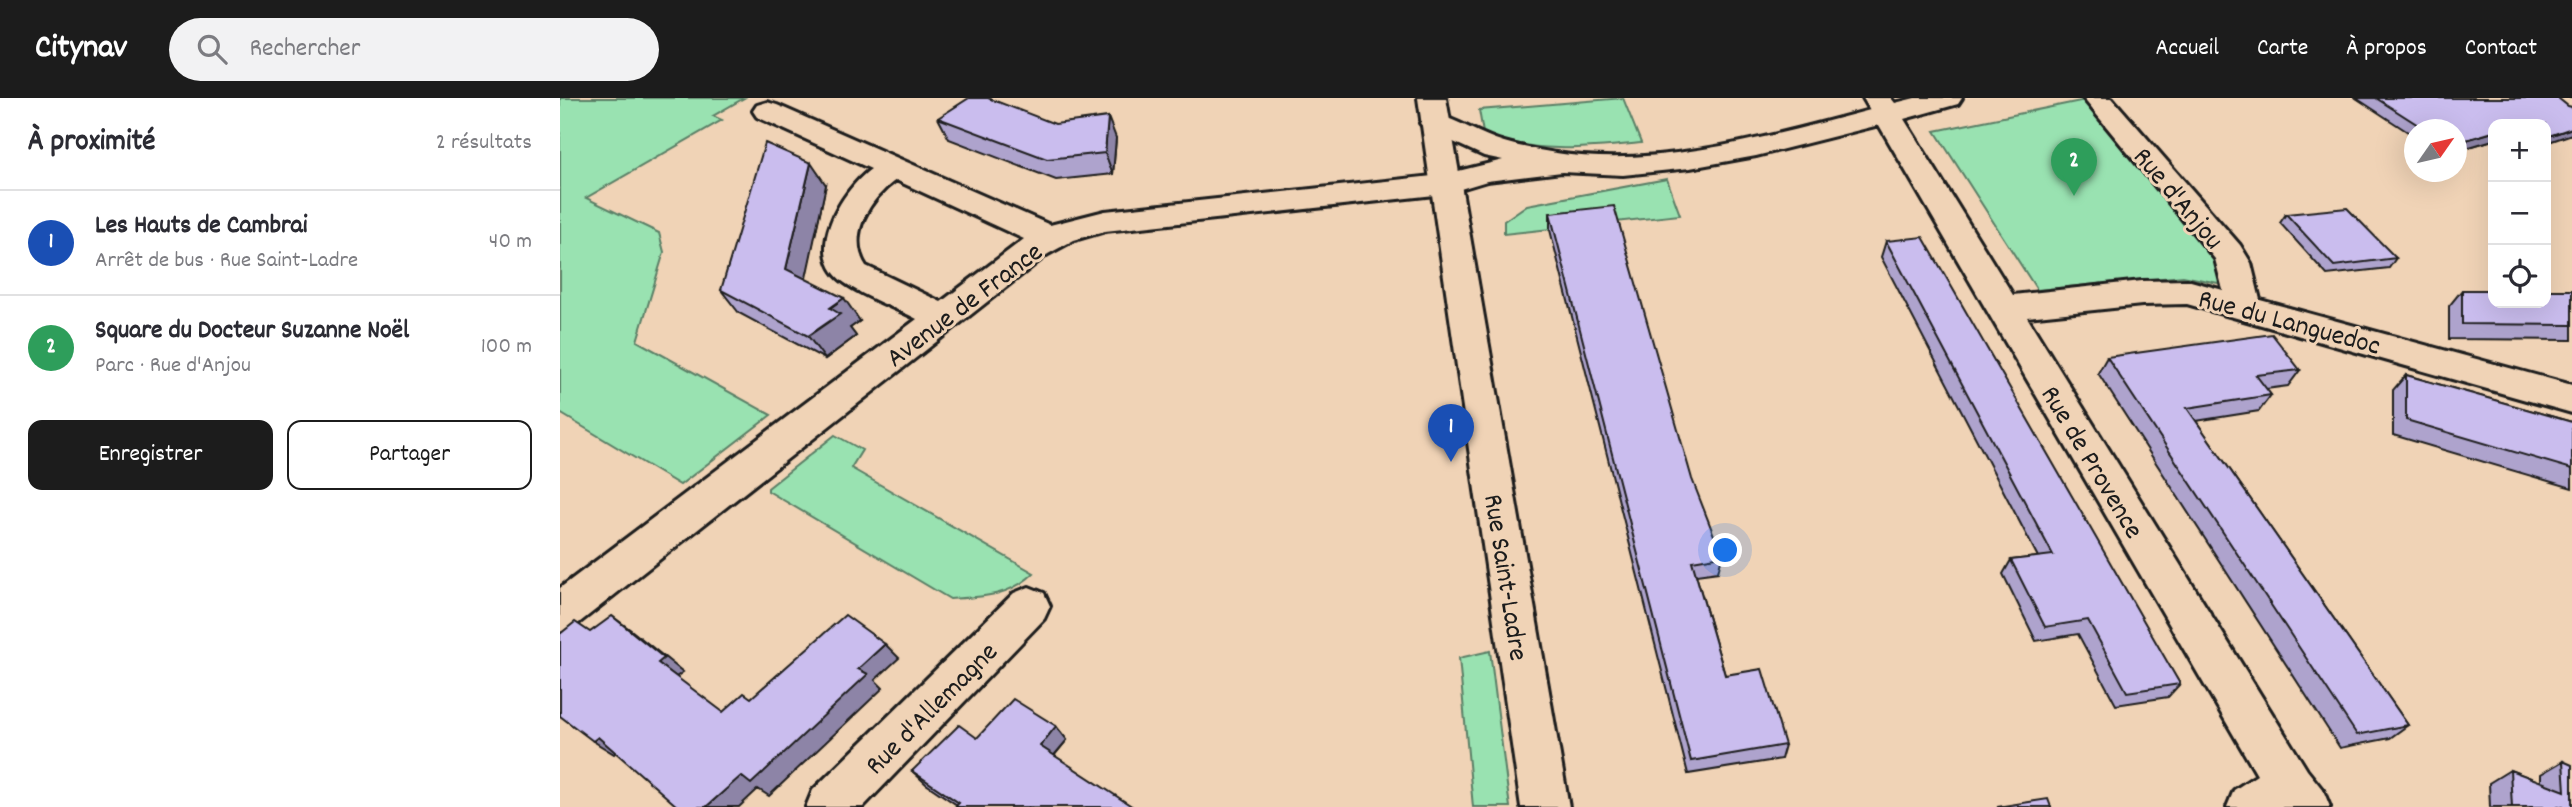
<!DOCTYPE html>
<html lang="fr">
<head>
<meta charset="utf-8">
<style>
	:root { --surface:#fff; --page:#f2f2f3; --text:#2b2b33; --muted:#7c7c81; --line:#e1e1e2; --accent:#1c1c1c }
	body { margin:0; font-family:Dekko,sans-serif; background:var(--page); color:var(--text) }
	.controls { position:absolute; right:21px; top:21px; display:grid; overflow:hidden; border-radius:14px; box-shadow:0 7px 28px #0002 }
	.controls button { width:63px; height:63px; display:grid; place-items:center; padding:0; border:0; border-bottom:2px solid var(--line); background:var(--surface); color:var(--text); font:35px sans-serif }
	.compass { position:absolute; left:1844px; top:21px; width:63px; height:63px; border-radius:50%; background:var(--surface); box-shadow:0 7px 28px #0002; rotate:56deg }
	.you { position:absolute; left:1166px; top:453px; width:24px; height:24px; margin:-18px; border:5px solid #fff; border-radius:50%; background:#1a73e8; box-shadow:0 0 0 10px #1a73e833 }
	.badge { display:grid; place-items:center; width:46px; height:46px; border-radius:50%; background:var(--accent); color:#fff; font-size:23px; font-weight:700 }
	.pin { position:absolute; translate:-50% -58px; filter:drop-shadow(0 2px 4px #0008) }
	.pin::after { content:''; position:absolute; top:37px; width:24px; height:21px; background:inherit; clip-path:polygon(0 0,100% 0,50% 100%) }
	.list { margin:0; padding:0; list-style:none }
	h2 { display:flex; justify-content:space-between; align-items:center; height:91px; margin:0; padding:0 28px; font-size:30px }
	h2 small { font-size:23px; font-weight:400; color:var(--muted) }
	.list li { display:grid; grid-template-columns:46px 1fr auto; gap:21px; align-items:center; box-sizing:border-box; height:105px; padding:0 28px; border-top:2px solid var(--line) }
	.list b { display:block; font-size:26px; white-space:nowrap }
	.list p { margin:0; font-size:23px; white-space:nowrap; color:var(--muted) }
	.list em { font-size:23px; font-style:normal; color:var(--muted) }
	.actions { display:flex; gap:14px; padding:21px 28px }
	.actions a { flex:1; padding:16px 0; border:2px solid var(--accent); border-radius:14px; text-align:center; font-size:24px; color:var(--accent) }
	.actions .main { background:var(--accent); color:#fff }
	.icon { flex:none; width:38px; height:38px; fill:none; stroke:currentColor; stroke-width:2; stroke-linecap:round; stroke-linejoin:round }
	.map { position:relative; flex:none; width:2012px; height:709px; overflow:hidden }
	header { display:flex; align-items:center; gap:42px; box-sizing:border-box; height:98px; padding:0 35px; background:var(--accent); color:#fff }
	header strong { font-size:33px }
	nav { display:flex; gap:38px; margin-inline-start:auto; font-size:24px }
	.search { width:490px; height:63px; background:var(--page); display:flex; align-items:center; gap:18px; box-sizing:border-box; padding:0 24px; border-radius:38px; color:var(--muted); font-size:26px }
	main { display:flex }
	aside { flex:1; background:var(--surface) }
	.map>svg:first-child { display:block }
	.green { fill:#99e2b1; stroke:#5a7f66; stroke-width:2 }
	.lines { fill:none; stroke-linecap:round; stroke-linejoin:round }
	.street-casing { stroke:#1c1c1c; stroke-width:6 }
	.secondary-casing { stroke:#1c1c1c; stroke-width:6 }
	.street { fill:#f0d3b6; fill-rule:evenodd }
	.secondary { fill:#f0d3b6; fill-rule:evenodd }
	.wall { fill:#aea3cd; stroke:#1c1c1c; stroke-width:2 }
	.shaded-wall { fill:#8d84a7; stroke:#1c1c1c; stroke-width:2 }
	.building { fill:#cabdee; stroke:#1c1c1c; stroke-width:2 }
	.labels { text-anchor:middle; stroke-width:6; stroke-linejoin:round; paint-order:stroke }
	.street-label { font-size:28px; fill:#1c1c1c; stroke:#f0d3b6 }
</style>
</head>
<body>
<header>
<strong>Citynav</strong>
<div class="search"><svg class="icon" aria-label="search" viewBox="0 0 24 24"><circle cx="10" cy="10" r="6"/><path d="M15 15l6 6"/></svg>Rechercher</div>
<nav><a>Accueil</a><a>Carte</a><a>À propos</a><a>Contact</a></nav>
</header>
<main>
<aside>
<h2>À proximité<small>2 résultats</small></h2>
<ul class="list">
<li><span class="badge" style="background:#1a4fb4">1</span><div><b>Les Hauts de Cambrai</b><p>Arrêt de bus · Rue Saint-Ladre</p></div><em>40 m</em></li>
<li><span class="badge" style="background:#2e9e5b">2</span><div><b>Square du Docteur Suzanne Noël</b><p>Parc · Rue d'Anjou</p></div><em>100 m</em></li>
</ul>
<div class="actions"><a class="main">Enregistrer</a><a>Partager</a></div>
</aside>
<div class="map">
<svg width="2012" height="709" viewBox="0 0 2012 709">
	<rect width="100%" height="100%" fill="#f0d3b6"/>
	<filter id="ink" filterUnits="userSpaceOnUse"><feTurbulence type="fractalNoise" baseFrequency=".0143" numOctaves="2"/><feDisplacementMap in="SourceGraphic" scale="14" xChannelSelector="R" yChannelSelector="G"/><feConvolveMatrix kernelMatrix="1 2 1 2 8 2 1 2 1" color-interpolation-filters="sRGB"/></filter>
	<g filter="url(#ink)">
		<path class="green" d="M 0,0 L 184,0 L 153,18 L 162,22 L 26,100 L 99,135 L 104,154 L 77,243 L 211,317 L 120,387 L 0,315 Z
			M 1063,0 L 1081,45 C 1030,50 972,57 923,35 L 919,12 Z
			M 1530,1 L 1665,162 L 1663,186 L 1623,178 L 1477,192 L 1375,33 Z
			M 1107,81 L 1120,117 L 944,136 L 944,123 L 967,107 Z
			M 275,337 L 302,352 L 291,370 L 474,475 C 449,499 422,499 390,501 L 208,393 L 208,390 Z
			M 930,553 L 948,695 L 950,709 L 913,709 L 899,560 Z"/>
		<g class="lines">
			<g class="street-casing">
				<path id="street" d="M 1303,0 L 1331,0 L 1335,5 L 1355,0 L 1402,0 L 1398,6 L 1344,21 L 1453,197 L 1582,183 L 1627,182 L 1663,192 L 1655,161 L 1523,0 L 1552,0 L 1680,147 L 1691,165 L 1700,202 L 2012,287 L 2012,315 L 1627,206 L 1582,207 L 1467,219 L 1747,672 L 1763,692 L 1770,709 L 1667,709 L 1674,692 L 1697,677 L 1319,27 L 1196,58 L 1130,70 L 1063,77 L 1002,74 L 927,83 L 884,96 L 545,133 L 514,142 L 488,156 L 15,528 L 0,534 L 0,490 L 357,221 C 334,209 306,200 285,185 C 242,157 281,93 311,71 L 197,19 L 193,13 L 197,7 L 207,4 L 217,7 L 490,127 L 545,113 L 882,77 L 943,62 L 924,58 L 865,31 L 860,25 L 865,19 L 875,16 C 899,22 920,37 944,44 C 960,49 979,52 996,55 C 1099,71 1210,38 1310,12 ZM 336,82 L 464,141 L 381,204 L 306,168 C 286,138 310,100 336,82 Z
					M 1983,0 L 2012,0 L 2012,18 L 2002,15 Z
					M 469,489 L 484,495 L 490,508 L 484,521 L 303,709 L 246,709 L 253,692 L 454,495 Z"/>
			</g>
			<g class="secondary-casing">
				<path id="secondary" d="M 858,0 L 886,0 L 1009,709 L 961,709 Z"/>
			</g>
			<use href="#street" class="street"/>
			<use href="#secondary" class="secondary"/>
		</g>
		<path class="wall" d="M 1796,0 L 1998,0 L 1986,26 L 1933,26 L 1933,42 L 1896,53 L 1896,32 L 1854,32 L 1854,38 Z
			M 378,20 L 495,26 L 556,40 L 553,76 L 496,82 L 389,41 Z
			M 266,87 L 245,181 L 300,223 L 290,230 L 296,238 L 265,261 L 179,215 L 161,192 Z
			M 990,115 L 1162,458 L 1158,474 L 1136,477 L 1165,577 L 1225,647 L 1221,661 L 1128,676 L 990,132 Z
			M 1726,116 L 1836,160 L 1829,170 L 1767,177 L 1720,125 Z
			M 1326,143 L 1620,586 L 1608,599 L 1556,607 L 1518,536 L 1476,543 L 1443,476 L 1451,462 L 1478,459 L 1321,159 Z
			M 1902,192 L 2012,192 L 2012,242 L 1889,241 L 1889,208 Z
			M 1547,259 L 1740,272 L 1728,288 L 1706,291 L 1711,297 L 1699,313 L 1636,323 L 1848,627 L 1830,640 L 1780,650 L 1538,275 Z
			M 1846,277 L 2012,324 L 2012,390 L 1833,337 L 1833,292 Z
			M 496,628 L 507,642 L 494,658 L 397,707 L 366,686 L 352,673 L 417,640 Z
			M 2003,663 L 2012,709 L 1930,709 L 1929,685 L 1950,672 L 1981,684 L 1981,676 Z"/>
		<path class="shaded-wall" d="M 548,19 L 556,40 L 553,76 L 545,55 Z
			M 2012,30 L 2012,36 L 1986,45 L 1986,39 Z
			M 1933,34 L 1933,42 L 1896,53 L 1896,45 Z
			M 251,65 L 266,87 L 243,194 L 226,171 Z
			M 284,200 L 300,223 L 290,230 L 296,238 L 265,261 L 248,238 L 270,210 Z
			M 52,518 L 71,532 L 123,574 L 116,579 L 98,565 Z
			M 325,546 L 339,560 L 315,582 L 323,590 L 209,698 L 198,691 L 179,709 L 146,709 Z
			M 496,628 L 507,642 L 491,661 L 480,648 Z
			M 38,639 L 58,652 L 54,656 L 33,643 Z"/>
		<path class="building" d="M 409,0 L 428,0 L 495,26 L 548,19 L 545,55 L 487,61 L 378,20 Z
			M 1816,0 L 1998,0 L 2008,8 L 2012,9 L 2012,30 L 1986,39 L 1986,26 L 1933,26 L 1933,34 L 1896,45 L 1896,32 L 1866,32 Z
			M 205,45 L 251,65 L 226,171 L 284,200 L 270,210 L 280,216 L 248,238 L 161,192 Z
			M 1054,108 L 1132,381 L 1162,458 L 1132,463 L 1165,577 L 1202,571 L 1225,647 L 1131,663 L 990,115 Z
			M 1787,110 L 1836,160 L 1774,168 L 1726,116 Z
			M 1363,139 L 1620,586 L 1567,594 L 1528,522 L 1485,529 L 1451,462 L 1493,457 L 1326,143 Z
			M 1902,192 L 1933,192 L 1933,205 L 1986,205 L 1986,192 L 2012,192 L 2012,227 L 1902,226 Z
			M 1712,236 L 1740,272 L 1696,277 L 1711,297 L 1627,310 L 1848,627 L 1797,637 L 1547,259 Z
			M 1846,277 L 2012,324 L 2012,371 L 1846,322 Z
			M 285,517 L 325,546 L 298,571 L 308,576 L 191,686 L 181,678 L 146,709 L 118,709 L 38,639 L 33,643 L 0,618 L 0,536 L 15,524 L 30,534 L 52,518 L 104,560 L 98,565 L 163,614 L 184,595 L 191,600 Z
			M 453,601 L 496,628 L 480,648 L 573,709 L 395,709 L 399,705 L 352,673 L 399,627 L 417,640 Z
			M 2003,663 L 2012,667 L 2012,709 L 1952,709 L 1950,672 L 2005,693 Z
			M 1488,701 L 1491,709 L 1437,709 Z"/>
	</g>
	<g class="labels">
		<g class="street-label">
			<text transform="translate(1620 99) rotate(50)" y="10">Rue d'Anjou</text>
			<text transform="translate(403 205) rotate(-37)" y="10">Avenue de France</text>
			<text transform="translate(1730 222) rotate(15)" y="10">Rue du Languedoc</text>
			<text transform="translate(1534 363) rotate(59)" y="10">Rue de Provence</text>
			<text transform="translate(948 479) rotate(81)" y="10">Rue Saint-Ladre</text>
			<text transform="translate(370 609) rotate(-45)" y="10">Rue d'Allemagne</text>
		</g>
	</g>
</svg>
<div class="controls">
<button>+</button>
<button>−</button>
<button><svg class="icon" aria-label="locate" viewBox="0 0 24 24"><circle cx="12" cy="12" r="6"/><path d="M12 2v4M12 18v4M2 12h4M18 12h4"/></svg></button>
</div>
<svg class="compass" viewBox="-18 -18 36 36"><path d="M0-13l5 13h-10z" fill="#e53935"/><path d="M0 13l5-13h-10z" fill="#7c7c81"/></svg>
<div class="you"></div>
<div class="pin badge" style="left:891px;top:364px;background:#1a4fb4">1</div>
<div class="pin badge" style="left:1514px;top:98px;background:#2e9e5b">2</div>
</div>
</main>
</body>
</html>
